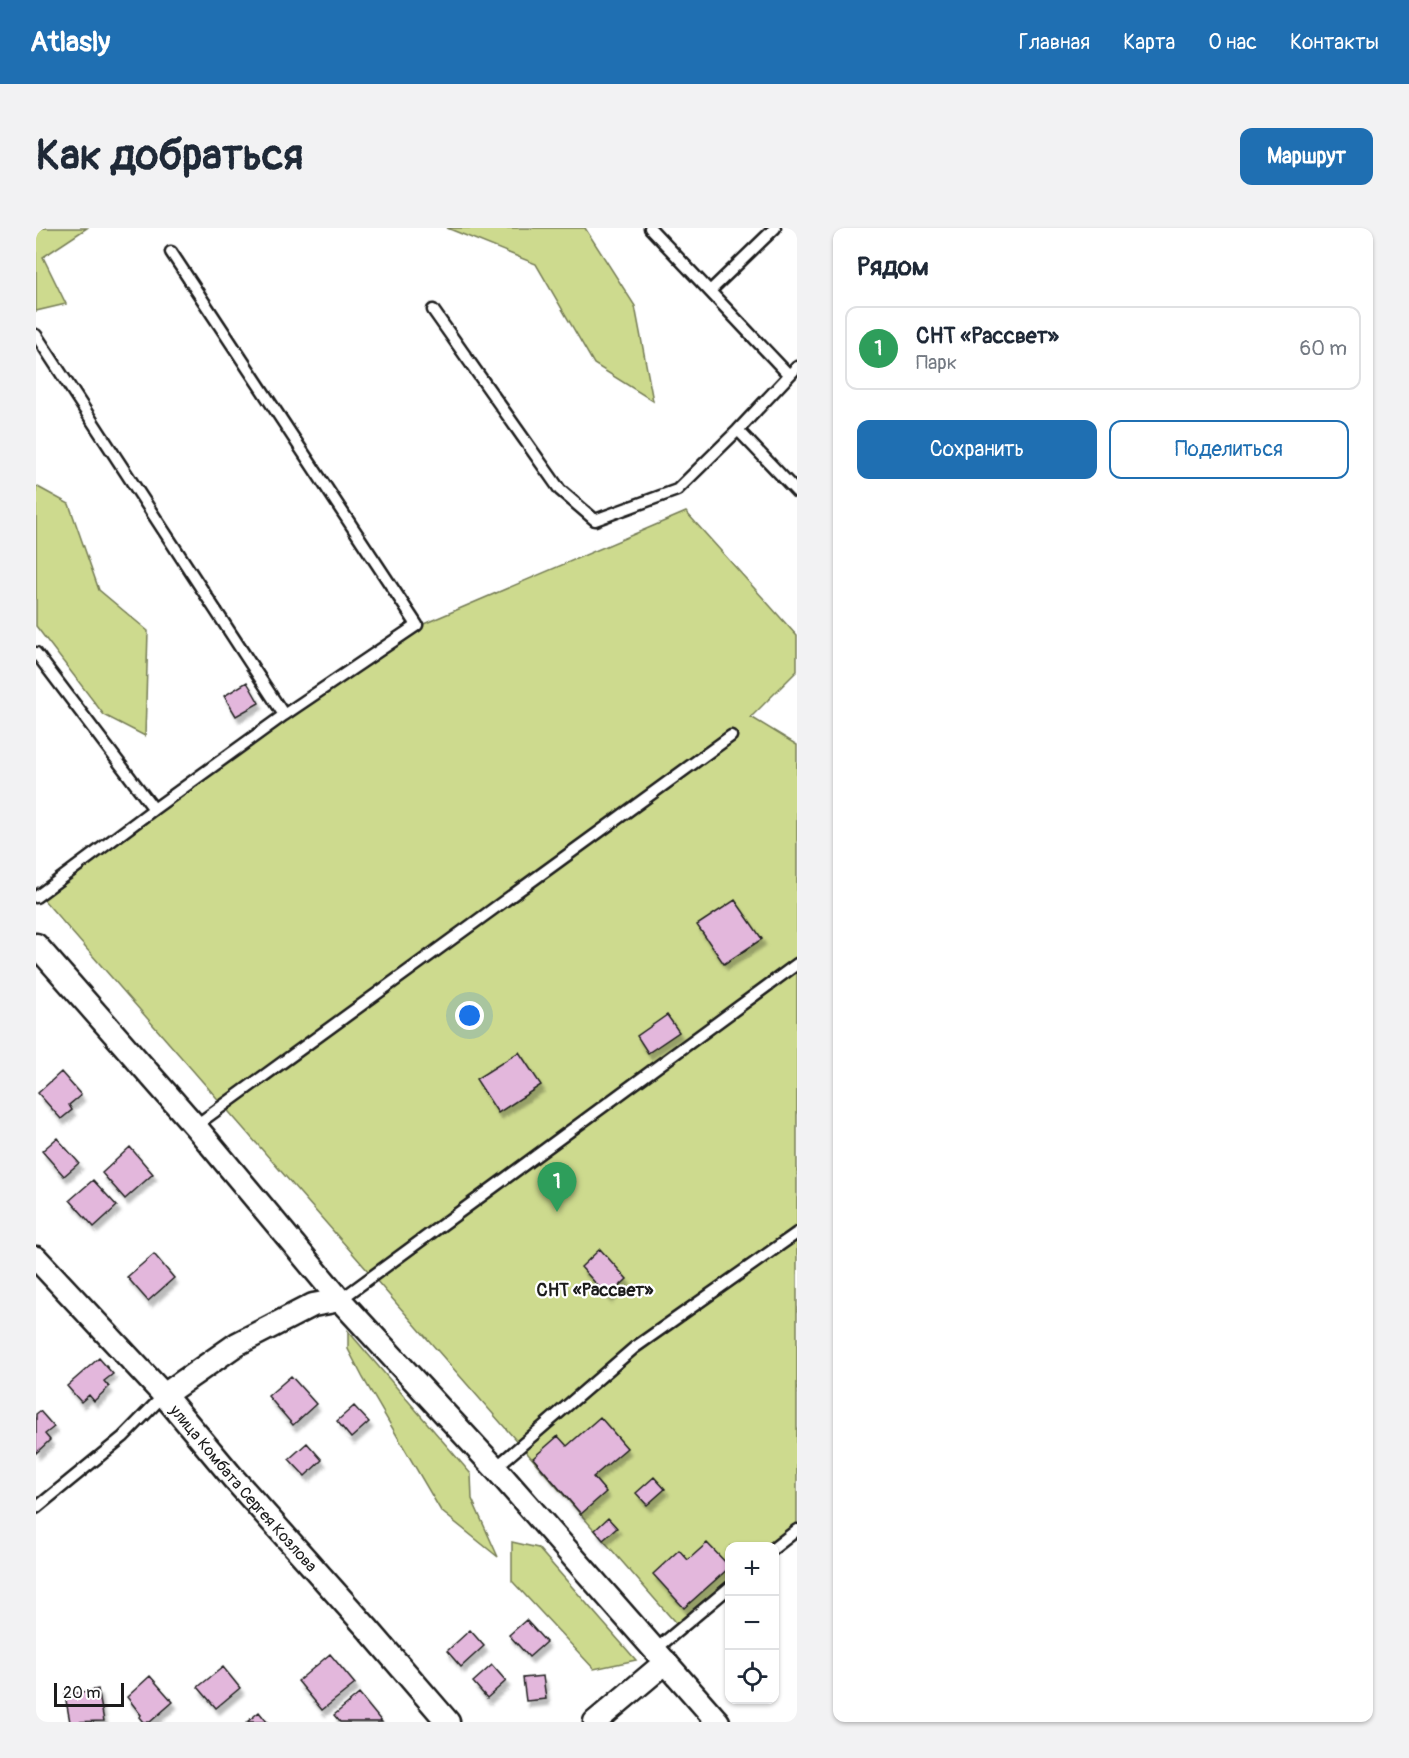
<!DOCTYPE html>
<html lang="ru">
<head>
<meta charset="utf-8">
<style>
	:root { --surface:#fff; --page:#f2f2f3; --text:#1f2937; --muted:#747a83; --line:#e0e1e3; --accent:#1f6fb2 }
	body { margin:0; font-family:Pangolin,sans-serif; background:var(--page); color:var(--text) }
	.controls { position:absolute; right:18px; bottom:18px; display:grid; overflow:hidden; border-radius:12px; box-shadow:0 2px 4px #0004 }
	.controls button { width:54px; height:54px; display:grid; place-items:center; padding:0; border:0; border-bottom:2px solid var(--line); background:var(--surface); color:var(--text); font:30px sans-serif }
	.scale { position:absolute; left:18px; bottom:15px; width:70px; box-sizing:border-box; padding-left:6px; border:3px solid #1c1c1c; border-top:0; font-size:16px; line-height:21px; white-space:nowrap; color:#1c1c1c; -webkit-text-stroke:4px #fff; paint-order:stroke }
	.you { position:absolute; left:434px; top:788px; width:21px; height:21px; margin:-15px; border:4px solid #fff; border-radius:50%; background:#1a73e8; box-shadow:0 0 0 9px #1a73e833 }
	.badge { display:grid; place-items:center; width:39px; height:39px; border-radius:50%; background:var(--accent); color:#fff; font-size:20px; font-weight:700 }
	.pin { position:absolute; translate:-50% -50px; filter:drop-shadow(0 2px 3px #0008) }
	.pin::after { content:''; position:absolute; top:32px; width:21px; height:18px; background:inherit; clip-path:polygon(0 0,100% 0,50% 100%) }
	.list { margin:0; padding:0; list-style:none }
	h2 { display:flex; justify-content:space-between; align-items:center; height:78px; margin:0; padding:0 24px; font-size:26px }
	h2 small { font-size:20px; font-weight:400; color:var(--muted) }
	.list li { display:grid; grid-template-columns:39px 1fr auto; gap:18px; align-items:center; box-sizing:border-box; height:84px; margin:0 12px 12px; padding:0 12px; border:2px solid var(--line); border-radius:12px }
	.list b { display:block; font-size:22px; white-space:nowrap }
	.list p { margin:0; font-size:20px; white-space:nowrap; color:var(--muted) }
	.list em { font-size:20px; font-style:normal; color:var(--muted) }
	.actions { display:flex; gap:12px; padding:18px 24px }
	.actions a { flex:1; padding:14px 0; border:2px solid var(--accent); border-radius:12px; text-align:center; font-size:21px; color:var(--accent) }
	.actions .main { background:var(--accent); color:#fff }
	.icon { flex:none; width:33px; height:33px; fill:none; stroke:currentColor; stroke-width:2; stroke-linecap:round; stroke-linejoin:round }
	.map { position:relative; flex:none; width:761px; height:1494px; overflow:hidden; border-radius:12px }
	header { display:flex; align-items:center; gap:36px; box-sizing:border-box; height:84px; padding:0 30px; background:var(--accent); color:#fff }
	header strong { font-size:28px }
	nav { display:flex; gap:33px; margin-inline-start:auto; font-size:21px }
	.intro { display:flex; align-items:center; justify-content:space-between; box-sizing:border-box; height:144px; padding:0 36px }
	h1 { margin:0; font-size:42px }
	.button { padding:15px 27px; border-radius:12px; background:var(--accent); color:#fff; font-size:21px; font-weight:700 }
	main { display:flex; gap:36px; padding:0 36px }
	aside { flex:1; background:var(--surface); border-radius:12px; box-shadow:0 2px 4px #0004 }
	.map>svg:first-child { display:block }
	.green { fill:#cdda8e; stroke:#747b55; stroke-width:1.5 }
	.building { fill:#e3b7dc; stroke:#1c1c1c; stroke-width:1.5; filter:url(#shadow) }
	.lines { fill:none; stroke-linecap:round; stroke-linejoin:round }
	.service-casing { stroke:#1c1c1c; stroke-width:15 }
	.minor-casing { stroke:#1c1c1c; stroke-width:27 }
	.service { stroke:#fff; stroke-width:10 }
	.minor { stroke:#fff; stroke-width:22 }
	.labels { text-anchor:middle; stroke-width:4.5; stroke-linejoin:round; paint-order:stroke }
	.street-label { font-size:16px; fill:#1c1c1c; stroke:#fff }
	.neighbourhood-label { font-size:18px; font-weight:bold; fill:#1c1c1c; stroke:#fff }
</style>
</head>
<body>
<header>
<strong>Atlasly</strong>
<nav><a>Главная</a><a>Карта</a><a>О нас</a><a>Контакты</a></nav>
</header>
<div class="intro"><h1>Как добраться</h1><a class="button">Маршрут</a></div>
<main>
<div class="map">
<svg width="761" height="1494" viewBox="0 0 761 1494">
	<defs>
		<filter id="shadow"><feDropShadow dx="3.5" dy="6" stdDeviation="1.5" flood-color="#0004"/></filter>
	</defs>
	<rect width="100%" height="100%" fill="#fff"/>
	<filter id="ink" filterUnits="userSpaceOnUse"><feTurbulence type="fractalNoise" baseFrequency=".0167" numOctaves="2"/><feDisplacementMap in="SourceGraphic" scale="12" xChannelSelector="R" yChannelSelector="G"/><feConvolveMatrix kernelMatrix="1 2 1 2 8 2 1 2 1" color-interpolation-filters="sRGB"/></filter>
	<g filter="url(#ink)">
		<path class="green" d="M 0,0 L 51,0 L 7,29 L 30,76 L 0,83 Z
			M 411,0 L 549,0 L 599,78 L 617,173 L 558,136 L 500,36 Z
			M 0,258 L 33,276 L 63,362 L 112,403 L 109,508 L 68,487 L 0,398 Z
			M 650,284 L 761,408 L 761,443 L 715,489 L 761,517 L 761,1305 L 738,1318 L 694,1318 L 693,1360 L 644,1400 L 0,663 L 383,398 Z
			M 312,1103 L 435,1246 L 436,1271 L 462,1329 L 405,1283 L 327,1150 L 312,1121 Z
			M 476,1314 L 502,1320 L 600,1432 L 558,1441 L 476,1353 Z"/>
		<path class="building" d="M 211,454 L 223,475 L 200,488 L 188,468 Z
			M 699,672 L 726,711 L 688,736 L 661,697 Z
			M 631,787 L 643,804 L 612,825 L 601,808 Z
			M 483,824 L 505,857 L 462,885 L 440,851 Z
			M 25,844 L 45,867 L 33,877 L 36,882 L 25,891 L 2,865 Z
			M 21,910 L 43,935 L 28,948 L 6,923 Z
			M 94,919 L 117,946 L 89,971 L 66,945 Z
			M 57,952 L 81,978 L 58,999 L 34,972 Z
			M 564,1021 L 591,1051 L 572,1069 L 545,1039 Z
			M 118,1026 L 138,1050 L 112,1073 L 91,1049 Z
			M 63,1130 L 77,1146 L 68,1153 L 73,1159 L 58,1173 L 53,1167 L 45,1174 L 31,1158 Z
			M 255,1148 L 280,1176 L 257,1197 L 232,1168 Z
			M 318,1178 L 333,1194 L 315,1210 L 301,1193 Z
			M 4,1183 L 18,1199 L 9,1206 L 14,1212 L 0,1225 L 0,1186 Z
			M 564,1189 L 591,1220 L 557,1249 L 570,1264 L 545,1286 L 497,1230 L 522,1208 L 531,1218 Z
			M 271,1215 L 286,1232 L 269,1248 L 253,1231 Z
			M 618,1249 L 629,1261 L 611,1277 L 600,1265 Z
			M 572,1290 L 581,1300 L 567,1312 L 559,1302 Z
			M 671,1315 L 694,1339 L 648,1380 L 617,1346 L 643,1322 L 652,1332 Z
			M 490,1392 L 510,1414 L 493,1429 L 473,1407 Z
			M 434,1402 L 448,1418 L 425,1439 L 411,1423 Z
			M 294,1426 L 319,1456 L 286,1482 L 262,1453 Z
			M 456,1437 L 470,1453 L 451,1470 L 437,1454 Z
			M 187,1439 L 204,1460 L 180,1480 L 162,1459 Z
			M 114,1448 L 137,1474 L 114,1494 L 107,1494 L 103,1489 L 105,1487 L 91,1469 Z
			M 507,1448 L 510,1471 L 490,1473 L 487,1450 Z
			M 62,1461 L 68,1493 L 34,1494 L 29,1467 Z
			M 323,1466 L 346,1494 L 304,1494 L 298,1487 Z
			M 223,1484 L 231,1494 L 211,1494 Z"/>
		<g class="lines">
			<g class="service-casing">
				<path id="service" d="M 614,0 L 753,147
					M 135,24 L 381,397 L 248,487
					M 674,63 L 739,0
					M 397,82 L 524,262 L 559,292 L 641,262 L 702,202
					M 0,107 L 248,487 L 118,581 L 0,425
					M 761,139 L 702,202 L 761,264
					M 0,669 L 118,581
					M 159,898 L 695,508
					M 304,1072 L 761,736
					M 459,1240 L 598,1120 L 761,1005
					M 0,1280 L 87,1209 L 128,1167
					M 738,1320 L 761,1302
					M 619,1422 L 694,1359"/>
			</g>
			<g class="minor-casing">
				<g id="minor">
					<path d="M 0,717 L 159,898 L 304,1072 L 459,1240 L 682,1494"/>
					<path id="s1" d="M 0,1030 L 128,1167 L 198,1251 L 332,1401 L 412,1494"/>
					<path d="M 128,1167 L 201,1116 L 277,1077 L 304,1072"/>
					<path d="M 559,1494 L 630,1434"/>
				</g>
			</g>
			<use href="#service" class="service"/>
			<use href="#minor" class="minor"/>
		</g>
	</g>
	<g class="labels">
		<g class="street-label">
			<text dy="6" stroke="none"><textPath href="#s1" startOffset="310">улица Комбата Сергея Козлова</textPath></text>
		</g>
		<g class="neighbourhood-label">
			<text x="559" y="1068">СНТ «Рассвет»</text>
		</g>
	</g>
</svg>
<div class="controls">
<button>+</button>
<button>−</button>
<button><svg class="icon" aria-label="locate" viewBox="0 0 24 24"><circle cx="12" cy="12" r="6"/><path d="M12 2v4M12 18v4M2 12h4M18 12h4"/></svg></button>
</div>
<div class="scale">20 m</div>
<div class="you"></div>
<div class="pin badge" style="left:521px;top:984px;background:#2e9e5b">1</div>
</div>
<aside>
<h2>Рядом<small></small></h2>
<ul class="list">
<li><span class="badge" style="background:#2e9e5b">1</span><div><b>СНТ «Рассвет»</b><p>Парк</p></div><em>60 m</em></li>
</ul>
<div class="actions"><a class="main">Сохранить</a><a>Поделиться</a></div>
</aside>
</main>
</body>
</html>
